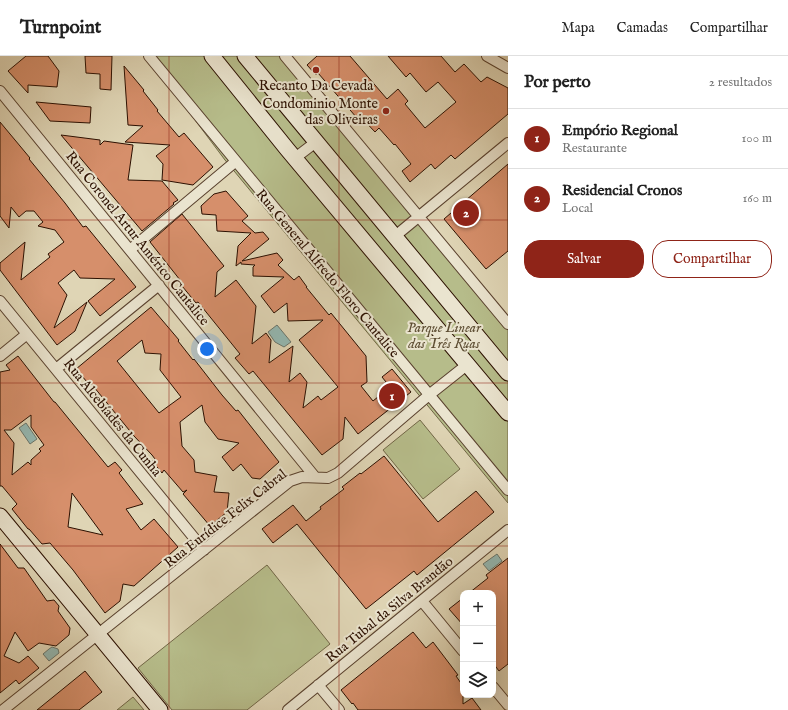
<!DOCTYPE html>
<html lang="pt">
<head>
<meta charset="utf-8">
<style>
	:root { --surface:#fff; --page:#f2f2f2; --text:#222; --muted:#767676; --line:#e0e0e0; --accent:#8f2418 }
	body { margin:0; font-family:"IM FELL English",serif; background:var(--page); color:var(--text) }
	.controls { position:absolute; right:12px; bottom:12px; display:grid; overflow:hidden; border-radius:8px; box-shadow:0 4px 16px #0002 }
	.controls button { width:36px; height:36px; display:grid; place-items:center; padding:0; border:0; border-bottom:1px solid var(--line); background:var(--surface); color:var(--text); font:20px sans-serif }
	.you { position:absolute; left:207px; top:293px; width:14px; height:14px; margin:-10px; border:3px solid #fff; border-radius:50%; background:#1a73e8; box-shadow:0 0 0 6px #1a73e833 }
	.badge { display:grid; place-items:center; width:26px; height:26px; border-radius:50%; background:var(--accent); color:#fff; font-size:13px; font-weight:700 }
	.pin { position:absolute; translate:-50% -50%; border:2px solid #fff; box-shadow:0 1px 4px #0006 }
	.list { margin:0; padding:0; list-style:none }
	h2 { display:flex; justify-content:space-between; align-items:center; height:52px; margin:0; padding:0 16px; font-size:17px }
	h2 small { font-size:13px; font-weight:400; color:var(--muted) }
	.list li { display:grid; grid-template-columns:26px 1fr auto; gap:12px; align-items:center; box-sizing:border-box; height:60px; padding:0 16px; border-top:1px solid var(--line) }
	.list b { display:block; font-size:15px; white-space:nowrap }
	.list p { margin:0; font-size:13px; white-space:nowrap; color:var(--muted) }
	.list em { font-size:13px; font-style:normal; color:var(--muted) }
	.actions { display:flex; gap:8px; padding:12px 16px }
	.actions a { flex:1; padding:9px 0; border:1px solid var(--accent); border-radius:16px; text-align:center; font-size:14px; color:var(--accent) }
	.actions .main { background:var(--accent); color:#fff }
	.icon { flex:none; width:22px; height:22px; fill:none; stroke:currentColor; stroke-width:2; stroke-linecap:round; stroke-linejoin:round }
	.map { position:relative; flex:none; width:508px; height:654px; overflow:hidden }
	header { display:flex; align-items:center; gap:24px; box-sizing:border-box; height:56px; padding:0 20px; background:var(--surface); border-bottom:1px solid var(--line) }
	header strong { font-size:19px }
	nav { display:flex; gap:22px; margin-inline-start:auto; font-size:14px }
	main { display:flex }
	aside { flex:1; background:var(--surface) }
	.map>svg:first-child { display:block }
	.green { fill:#b6bc8a; stroke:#716646 }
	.water { fill:#94b8b2; stroke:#6a756b }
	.building { fill:#d68f6b; stroke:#2c1001; fill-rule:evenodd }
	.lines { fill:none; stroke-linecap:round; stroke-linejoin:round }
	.street-casing { stroke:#59412e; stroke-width:12 }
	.secondary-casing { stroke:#2c1001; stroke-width:17 }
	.street { stroke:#eae4cf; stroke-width:10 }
	.secondary { stroke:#eae4cf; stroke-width:15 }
	.grid { fill:none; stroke:#8f2418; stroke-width:1; stroke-opacity:0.55 }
	.poi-dot { fill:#8f2418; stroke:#eae4cf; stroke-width:1.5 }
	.labels { text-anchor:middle; stroke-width:4; stroke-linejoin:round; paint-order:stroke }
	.poi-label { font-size:14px; fill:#2c1001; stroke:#eae4cf }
	.street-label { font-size:14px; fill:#2c1001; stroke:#eae4cf }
	.park-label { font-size:14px; font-style:italic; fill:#5c4c31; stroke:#eae4cf }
</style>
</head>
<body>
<header>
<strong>Turnpoint</strong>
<nav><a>Mapa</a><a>Camadas</a><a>Compartilhar</a></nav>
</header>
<main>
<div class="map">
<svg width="508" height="654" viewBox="0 0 508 654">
	<rect width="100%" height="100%" fill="#dfd5b5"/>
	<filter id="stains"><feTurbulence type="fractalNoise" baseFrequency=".005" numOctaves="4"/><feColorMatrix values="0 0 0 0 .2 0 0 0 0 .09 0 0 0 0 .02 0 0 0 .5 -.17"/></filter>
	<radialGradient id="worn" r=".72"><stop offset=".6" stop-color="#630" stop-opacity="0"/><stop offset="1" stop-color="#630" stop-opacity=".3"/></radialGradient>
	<path class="green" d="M 147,0 L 287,0 L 508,265 L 508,447 L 225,104 Z
		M 420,364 L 460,413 L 423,443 L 383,394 Z
		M 267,509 L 330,588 L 247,654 L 172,654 L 138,612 Z
		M 133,641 L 144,654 L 117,654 Z"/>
	<path class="water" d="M 277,269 L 291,286 L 284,291 L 275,286 L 268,276 Z
		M 26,367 L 37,383 L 30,388 L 19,372 Z
		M 497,498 L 502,505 L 489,515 L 483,508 Z
		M 52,591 L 58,593 L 59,597 L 49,605 L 43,598 L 49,593 Z"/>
	<path class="building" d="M 26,0 L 48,0 L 59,15 L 57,31 L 28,29 L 28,37 L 8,15 Z
		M 85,0 L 112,0 L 111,34 L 100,33 L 100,18 L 86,17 Z
		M 317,0 L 350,0 L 387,43 L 398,33 L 408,45 L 405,48 L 425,72 L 456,46 L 438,26 L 426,36 L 410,17 L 406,21 L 388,0 L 441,0 L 455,16 L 464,8 L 481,26 L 487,21 L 508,32 L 508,58 L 455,103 L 451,99 L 435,113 L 431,108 L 410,126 L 402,115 L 411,108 L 395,88 L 394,89 L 379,72 L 375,76 L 359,59 L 357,62 L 318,17 L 316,19 L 307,9 Z
		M 124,10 L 144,34 L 143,35 L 158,54 L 157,55 L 179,81 L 184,77 L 213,111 L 193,129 L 162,124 L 163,108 L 156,100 L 170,89 L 125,86 L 143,70 L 128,69 Z
		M 36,46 L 91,51 L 90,67 L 50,65 Z
		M 0,66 L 30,102 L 29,103 L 65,147 L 83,171 L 86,170 L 136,231 L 100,260 L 88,245 L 115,223 L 80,222 L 74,214 L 58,227 L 67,239 L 54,272 L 87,246 L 75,275 L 57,289 L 0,214 L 0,207 L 25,186 L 21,224 L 50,201 L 48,198 L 64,186 L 55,174 L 38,170 L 43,166 L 34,155 L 26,155 L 19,161 L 11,151 L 9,172 L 0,160 Z
		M 61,79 L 100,84 L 100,89 L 104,85 L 133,89 L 128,124 L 162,125 L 178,144 L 173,147 L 174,148 L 142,175 Z
		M 508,108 L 508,195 L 486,213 L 444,163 Z
		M 226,135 L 248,160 L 242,165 L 255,177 L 263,176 L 269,183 L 242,205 L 277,197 L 283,204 L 278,209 L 294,224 L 299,220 L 307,231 L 306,231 L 329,259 L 331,257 L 366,300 L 367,326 L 361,330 L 373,345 L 390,331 L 382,321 L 392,313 L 411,336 L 358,378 L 345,361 L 343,383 L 322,399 L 253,315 L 249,318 L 235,302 L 240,298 L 198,246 L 196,247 L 182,230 L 184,229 L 150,186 L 182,158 L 224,210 L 217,216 L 215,241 L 236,224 L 256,250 L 252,288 L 266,277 L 271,284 L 269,307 L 293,290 L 289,326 L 300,317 L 307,326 L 303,352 L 318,340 L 321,344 L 338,331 L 299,284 L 323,264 L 288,265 L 287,247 L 274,257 L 261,240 L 284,221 L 253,220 L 253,211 L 255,209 L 241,208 L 241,206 L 236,210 L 238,190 L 251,177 L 217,175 L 216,159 L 202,158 L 201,150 L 214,138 Z
		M 151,251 L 179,284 L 178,285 L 193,304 L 194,303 L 222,339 L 236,355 L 238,354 L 279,406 L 260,423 L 252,422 L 241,408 L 233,415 L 222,401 L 239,387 L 218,383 L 205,366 L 202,349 L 180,366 L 182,390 L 194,404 L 195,416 L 217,420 L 214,436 L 229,437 L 227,456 L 210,470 L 183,438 L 187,434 L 183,436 L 164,414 L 162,417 L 152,405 L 155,403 L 152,399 L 134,380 L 89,325 L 87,326 L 76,313 ZM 142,284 L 145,297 L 161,298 L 160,314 L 181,341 L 159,357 L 117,305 Z
		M 18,300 L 54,346 L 55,346 L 108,411 L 115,406 L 122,414 L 119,417 L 143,448 L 126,453 L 141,474 L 154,463 L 178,491 L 134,530 L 123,528 L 120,545 L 105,557 L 73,514 L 50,487 L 42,488 L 29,473 L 28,473 L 12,453 L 17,448 L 2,430 L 0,430 L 0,316 L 10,314 L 6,309 ZM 31,359 L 31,371 L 44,389 L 39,393 L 41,395 L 31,404 L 31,409 L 28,406 L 12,419 L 14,387 L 4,374 L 11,374 ZM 72,437 L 103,479 L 68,471 Z
		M 384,400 L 438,466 L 476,435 L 494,456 L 417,519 L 414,515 L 366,553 L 297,468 L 273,487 L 262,473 L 293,449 L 306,465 L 321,453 L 320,451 L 344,433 L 342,431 L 360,417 L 361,418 Z
		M 0,488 L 18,512 L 24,512 L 47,545 L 54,544 L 59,550 L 58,555 L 70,572 L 69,579 L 56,590 L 39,587 L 28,595 L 15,576 L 4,600 L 19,607 L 28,600 L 39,612 L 19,628 L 16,624 L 0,637 Z
		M 508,502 L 508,608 L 499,615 L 493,607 L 493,537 L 469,537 L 488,522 L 486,519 Z
		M 463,542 L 463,569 L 449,553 Z
		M 413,576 L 426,592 L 433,586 L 458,619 L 456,620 L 463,630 L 463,648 L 472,642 L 481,654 L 358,654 L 353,647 L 352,648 L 341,634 Z
		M 85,615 L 102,636 L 79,654 L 37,654 Z"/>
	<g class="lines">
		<g class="street-casing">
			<path id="street" d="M 149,0 L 508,434
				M 285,0 L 508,268
				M 487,0 L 508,12
				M 0,35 L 315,421
				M 295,102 L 316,86
				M 394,181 L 508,87
				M 131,193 L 235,106
				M 0,245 L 204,494
				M 0,300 L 27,278
				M 56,313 L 159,229
				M 422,545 L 463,595
				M 318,629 L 339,654
				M 493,631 L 508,649
				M 3,654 L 290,425 L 302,421 L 328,422 L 338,417 L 429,339 L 468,308
				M 288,654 L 508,474"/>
		</g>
		<g class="secondary-casing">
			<path id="secondary" d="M 212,0 L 287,93 L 508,357
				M 245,0 L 508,317
				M 0,460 L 160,654"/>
		</g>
		<use href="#street" class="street"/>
		<use href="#secondary" class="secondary"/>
	</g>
	<path class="grid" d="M 169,0 L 169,654M 339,0 L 339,654M 0,164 L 508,164M 0,327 L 508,327M 0,490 L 508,490"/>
	<g class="poi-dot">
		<circle cx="316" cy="14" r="4"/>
		<circle cx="386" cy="55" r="4"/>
	</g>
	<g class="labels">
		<g class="poi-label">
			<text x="316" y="34">Recanto Da Cevada</text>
			<text x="378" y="52" text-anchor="end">Condominio Monte<tspan x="378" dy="16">das Oliveiras</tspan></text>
		</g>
		<g class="street-label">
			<text transform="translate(138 182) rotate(51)" y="5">Rua Coronel Artur Américo Cantalice</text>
			<text transform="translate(328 217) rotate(50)" y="5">Rua General Alfredo Floro Cantalice</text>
			<text transform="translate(113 361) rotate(51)" y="5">Rua Alcebíades da Cunha</text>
			<text transform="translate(225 462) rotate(-38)" y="5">Rua Eurídice Felix Cabral</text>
			<text transform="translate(389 553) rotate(-39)" y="5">Rua Tubal da Silva Brandão</text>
		</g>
		<g class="park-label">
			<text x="444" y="276">Parque Linear<tspan x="444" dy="16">das Três Ruas</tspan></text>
		</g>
	</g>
	<rect width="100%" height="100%" filter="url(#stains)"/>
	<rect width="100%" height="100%" fill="url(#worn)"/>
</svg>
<div class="controls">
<button>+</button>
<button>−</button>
<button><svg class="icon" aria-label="layers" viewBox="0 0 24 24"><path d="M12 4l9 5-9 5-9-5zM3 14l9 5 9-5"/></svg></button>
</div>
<div class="you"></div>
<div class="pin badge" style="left:392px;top:340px">1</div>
<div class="pin badge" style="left:466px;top:157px">2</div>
</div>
<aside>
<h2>Por perto<small>2 resultados</small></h2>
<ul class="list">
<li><span class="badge">1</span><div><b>Empório Regional</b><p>Restaurante</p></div><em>100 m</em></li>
<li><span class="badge">2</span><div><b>Residencial Cronos</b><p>Local</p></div><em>160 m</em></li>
</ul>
<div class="actions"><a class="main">Salvar</a><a>Compartilhar</a></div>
</aside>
</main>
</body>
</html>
